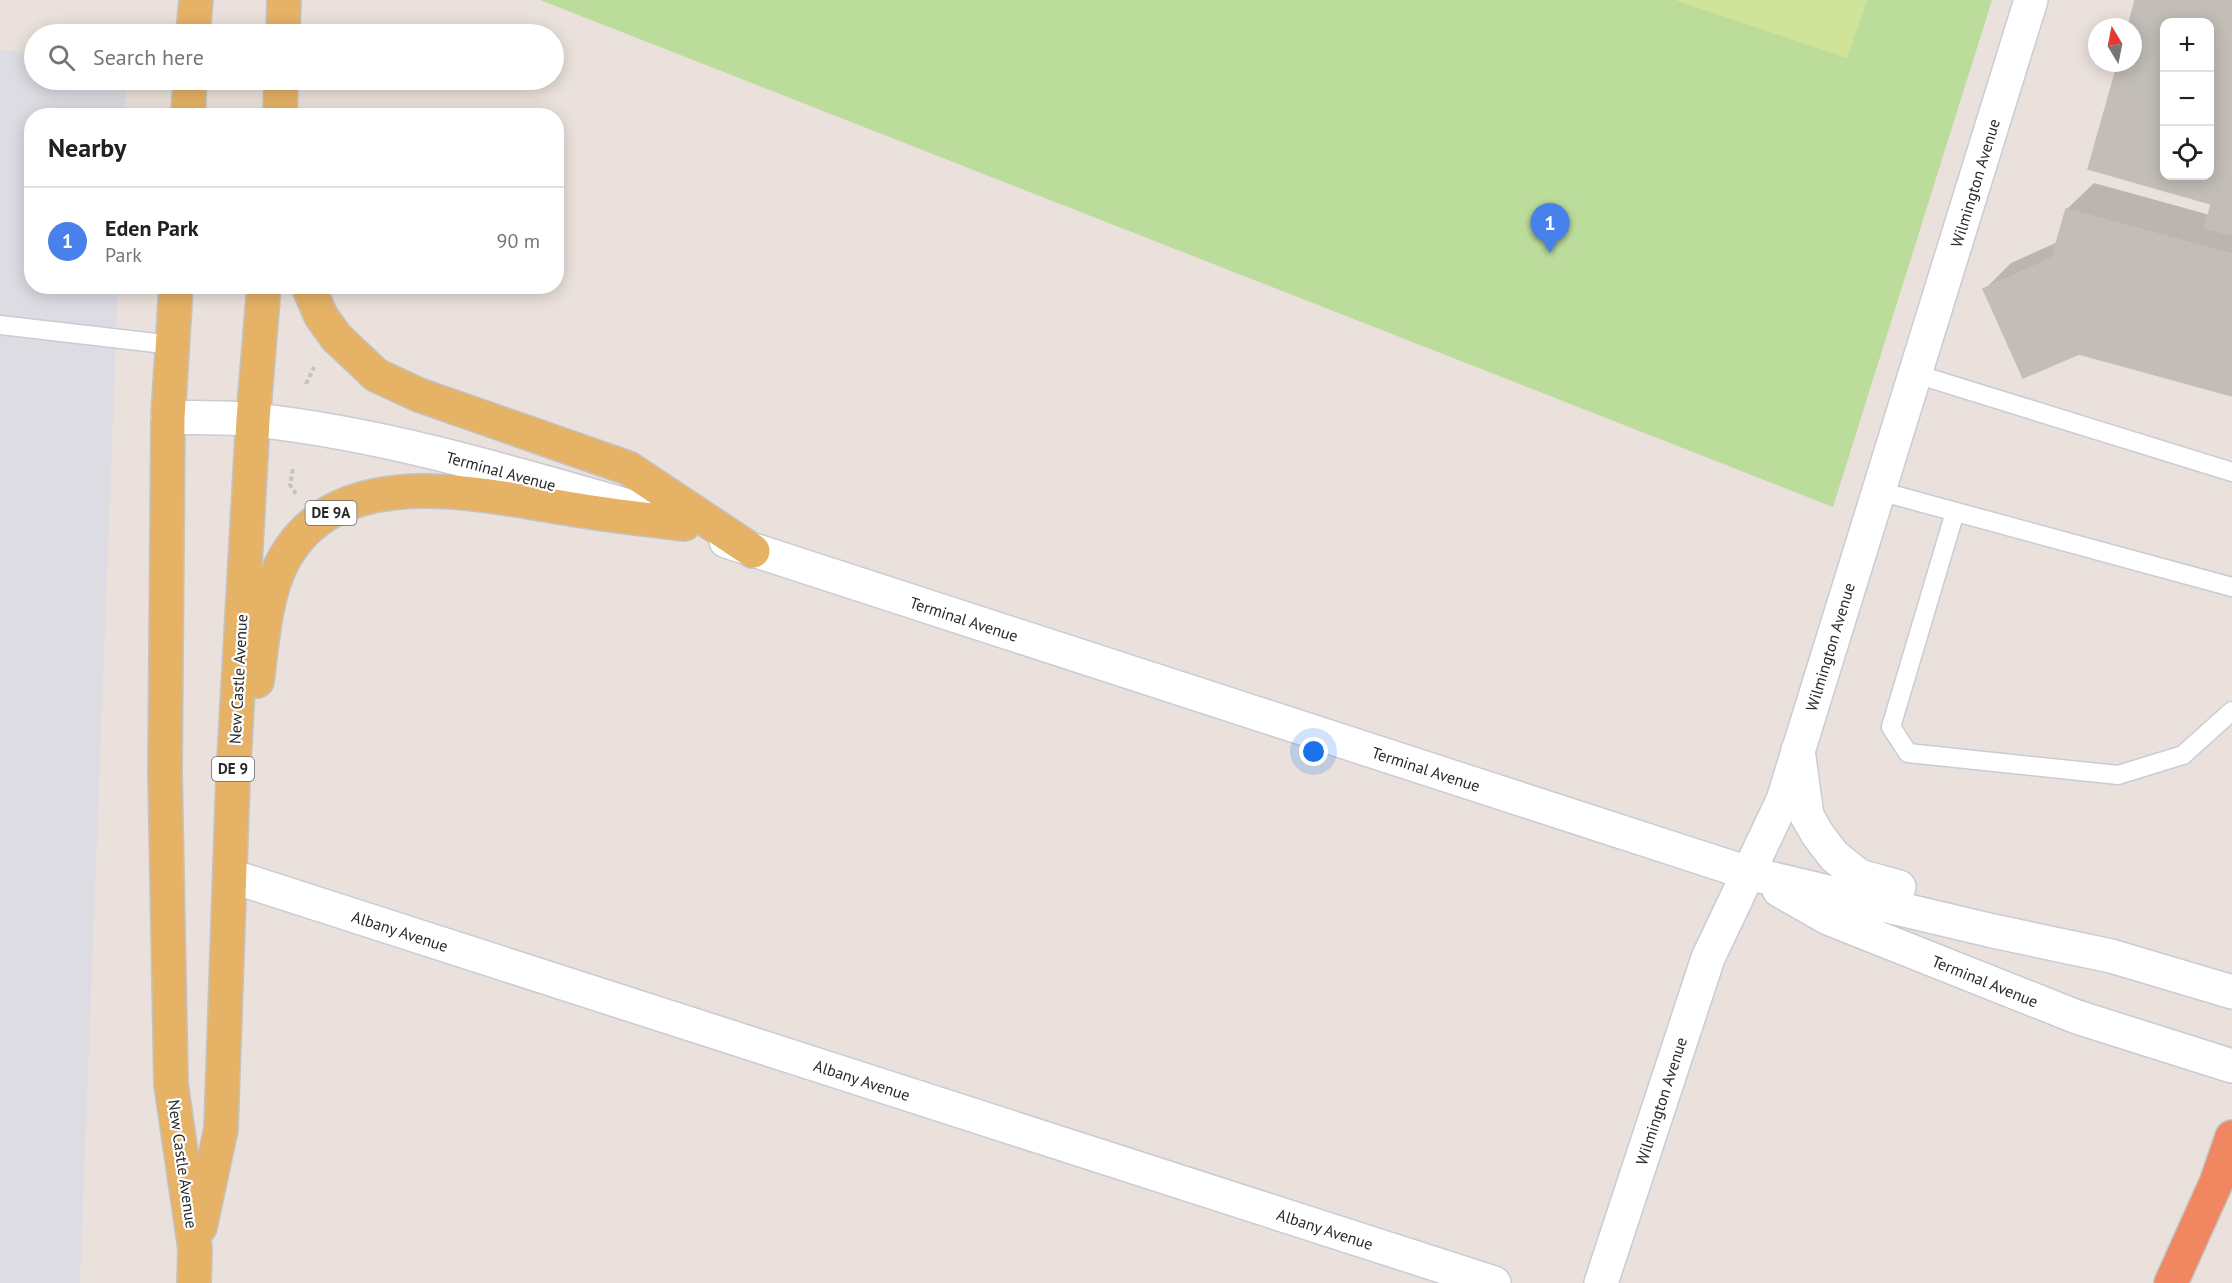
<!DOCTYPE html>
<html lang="en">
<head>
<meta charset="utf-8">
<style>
	:root { --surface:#fff; --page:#f2f2f2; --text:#202124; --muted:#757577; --line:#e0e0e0; --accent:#4881eb }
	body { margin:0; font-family:"PT Sans",sans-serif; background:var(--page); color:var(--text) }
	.controls { position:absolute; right:18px; top:18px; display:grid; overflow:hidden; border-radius:12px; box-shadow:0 3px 15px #0003 }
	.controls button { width:54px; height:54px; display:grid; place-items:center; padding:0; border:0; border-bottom:2px solid var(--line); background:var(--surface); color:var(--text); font:30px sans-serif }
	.compass { position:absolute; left:2088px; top:18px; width:54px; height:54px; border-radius:50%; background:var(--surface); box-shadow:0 3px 15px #0003; rotate:350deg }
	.you { position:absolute; left:1314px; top:752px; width:21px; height:21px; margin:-15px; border:4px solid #fff; border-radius:50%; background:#1a73e8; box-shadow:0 0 0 9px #1a73e833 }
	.badge { display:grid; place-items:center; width:39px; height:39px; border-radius:50%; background:var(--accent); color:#fff; font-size:20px; font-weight:700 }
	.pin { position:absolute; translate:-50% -50px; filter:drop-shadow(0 2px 3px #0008) }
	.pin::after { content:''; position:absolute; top:32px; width:21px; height:18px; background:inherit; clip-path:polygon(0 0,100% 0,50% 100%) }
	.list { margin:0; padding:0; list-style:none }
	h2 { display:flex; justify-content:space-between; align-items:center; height:78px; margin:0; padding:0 24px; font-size:26px }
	h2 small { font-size:20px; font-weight:400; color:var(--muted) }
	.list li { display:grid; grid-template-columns:39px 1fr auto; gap:18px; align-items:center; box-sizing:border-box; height:108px; padding:0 24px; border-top:2px solid var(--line) }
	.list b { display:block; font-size:22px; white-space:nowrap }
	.list p { margin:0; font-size:20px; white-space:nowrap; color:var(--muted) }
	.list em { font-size:20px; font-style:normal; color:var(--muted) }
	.icon { flex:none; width:33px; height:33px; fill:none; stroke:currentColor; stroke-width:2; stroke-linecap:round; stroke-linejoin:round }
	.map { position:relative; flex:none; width:2232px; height:1283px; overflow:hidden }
	.search { position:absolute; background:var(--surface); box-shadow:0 3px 15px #0003; left:24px; top:24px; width:540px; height:66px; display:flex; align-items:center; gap:15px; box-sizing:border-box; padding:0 21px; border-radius:33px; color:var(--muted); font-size:22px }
	.panel { position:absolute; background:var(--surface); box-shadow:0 3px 15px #0003; left:24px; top:108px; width:540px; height:186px; border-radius:24px }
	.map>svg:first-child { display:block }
	.industrial { fill:#dddce3 }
	.green { fill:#bcdc9c }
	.pitch { fill:#cfe399 }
	.shadow { fill:#0003; fill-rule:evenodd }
	.building { fill:#c2bdb7; stroke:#c5bdb6; stroke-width:1.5; fill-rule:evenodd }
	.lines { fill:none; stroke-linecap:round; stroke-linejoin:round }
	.service-casing { stroke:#c7ccd5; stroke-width:21 }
	.minor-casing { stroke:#c7ccd5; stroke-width:36 }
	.secondary-casing { stroke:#c7ccd5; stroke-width:36 }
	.primary-casing { stroke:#c3c3c3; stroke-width:36 }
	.motorway-casing { stroke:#c3c3c3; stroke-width:36 }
	.path { stroke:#c3c3c3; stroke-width:4; stroke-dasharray:4.5 3; stroke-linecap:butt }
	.service { stroke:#fff; stroke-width:18 }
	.minor { stroke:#fff; stroke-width:33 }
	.secondary { stroke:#fff; stroke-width:33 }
	.primary { stroke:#e5b266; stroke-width:33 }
	.motorway { stroke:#f18760; stroke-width:33 }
	.labels { text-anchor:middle; stroke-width:4.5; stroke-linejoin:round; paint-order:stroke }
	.shield { fill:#fff; stroke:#696969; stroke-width:1.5 }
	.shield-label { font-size:15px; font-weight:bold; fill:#292929 }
	.street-label { font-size:16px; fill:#292929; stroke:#fff }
</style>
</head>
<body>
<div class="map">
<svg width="2232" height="1283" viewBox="0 0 2232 1283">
	<rect width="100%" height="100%" fill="#eae1dc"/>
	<path class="industrial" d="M 0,50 L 34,53 L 34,80 L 126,80 L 125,115 L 32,116 L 32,286 L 118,287 L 80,1283 L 0,1283 Z"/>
	<path class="green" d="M 540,0 L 1992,0 L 1833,507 Z"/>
	<path class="pitch" d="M 1675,0 L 1867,0 L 1847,58 Z"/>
	<path class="shadow" d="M 2137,0 L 2232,0 L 2232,394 L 1985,289 L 2011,263 L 2058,242 L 2067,209 L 2094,183 L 2210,215 L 2213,203 L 2090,168 L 2119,63 L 2133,63 L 2133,27 L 2129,27 ZM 2164,22 L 2210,22 L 2210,176 L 2164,176 Z"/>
	<path class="building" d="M 2135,0 L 2232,0 L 2232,235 L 2205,228 L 2211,204 L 2088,169 L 2118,63 L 2133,63 L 2133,27 L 2128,27 ZM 2164,22 L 2210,22 L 2210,176 L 2164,176 Z
		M 2066,209 L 2232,254 L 2232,396 L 2079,354 L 2023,378 L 1983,289 L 2052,258 Z"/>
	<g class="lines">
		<g class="service-casing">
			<path id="service" d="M 0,325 L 173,345
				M 1916,374 L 2232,472
				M 1879,491 L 2232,587
				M 1955,512 L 1891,727 L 1908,753 L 2118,775 L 2183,755 L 2232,711"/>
		</g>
		<g class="minor-casing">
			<path id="minor" d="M 231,876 L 1494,1283
				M 1601,1283 L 1708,958 L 1783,800 L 2031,0"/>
		</g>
		<g class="secondary-casing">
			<path id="secondary" d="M 168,417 C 196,418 226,417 254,420 C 384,434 510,472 635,508
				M 726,541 L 1748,873 L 1993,931 L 2111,956 L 2232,992
				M 1798,750 L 1807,816 L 1818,835 L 1834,856 L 1859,876 L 1899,887
				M 1779,890 L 1828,918 L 2077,1017 L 2232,1066"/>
		</g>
		<g class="primary-casing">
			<path id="primary" d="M 193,34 L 196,0
				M 283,34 L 284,0
				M 188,116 L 190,80
				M 280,116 L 281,80
				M 176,286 L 168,417 L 165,772 L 171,1084 L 195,1249 L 194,1283
				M 308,286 L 321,316 L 336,337 L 376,375 L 419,395 L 628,468 L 753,551
				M 257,681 C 262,644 265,595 283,561 C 337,460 476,494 566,508 C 605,515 644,519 684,524
				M 200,1227 L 221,1129 L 233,778 L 253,420 L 264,286"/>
		</g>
		<g class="motorway-casing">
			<path id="motorway" d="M 2171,1283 L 2216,1183 L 2232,1137"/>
		</g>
		<path class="path" d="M 306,384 L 314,367
			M 293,469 L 290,485 L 296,494"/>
		<use href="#service" class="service"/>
		<use href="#minor" class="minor"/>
		<use href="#secondary" class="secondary"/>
		<use href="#primary" class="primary"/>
		<use href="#motorway" class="motorway"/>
	</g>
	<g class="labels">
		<g class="shield">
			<rect x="305.5" y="501" width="51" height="24" rx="4.5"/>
			<rect x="212" y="757" width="42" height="24" rx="4.5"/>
		</g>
		<g class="shield-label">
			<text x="331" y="518">DE 9A</text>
			<text x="233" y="774">DE 9</text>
		</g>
		<g class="street-label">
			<text transform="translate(1975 183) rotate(-73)" y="6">Wilmington Avenue</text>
			<text transform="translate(501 471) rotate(15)" y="6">Terminal Avenue</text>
			<text transform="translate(964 619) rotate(18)" y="6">Terminal Avenue</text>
			<text transform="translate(1830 647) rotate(-73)" y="6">Wilmington Avenue</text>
			<text transform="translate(238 679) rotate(-87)" y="6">New Castle Avenue</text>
			<text transform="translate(1426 769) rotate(18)" y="6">Terminal Avenue</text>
			<text transform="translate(400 931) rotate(18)" y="6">Albany Avenue</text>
			<text transform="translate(1985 981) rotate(22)" y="6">Terminal Avenue</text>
			<text transform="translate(862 1080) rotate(18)" y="6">Albany Avenue</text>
			<text transform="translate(1661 1101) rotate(-72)" y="6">Wilmington Avenue</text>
			<text transform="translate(183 1164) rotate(82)" y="6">New Castle Avenue</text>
			<text transform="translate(1325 1229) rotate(18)" y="6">Albany Avenue</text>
		</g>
	</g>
</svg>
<div class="controls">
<button>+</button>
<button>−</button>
<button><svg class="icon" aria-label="locate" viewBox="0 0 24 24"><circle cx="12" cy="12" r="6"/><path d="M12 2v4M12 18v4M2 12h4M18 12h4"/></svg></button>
</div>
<svg class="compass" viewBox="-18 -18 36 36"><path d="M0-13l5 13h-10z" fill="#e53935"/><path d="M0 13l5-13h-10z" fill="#757577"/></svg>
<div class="you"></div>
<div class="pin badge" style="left:1550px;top:253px">1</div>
<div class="search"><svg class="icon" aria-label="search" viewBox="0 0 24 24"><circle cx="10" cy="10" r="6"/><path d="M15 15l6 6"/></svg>Search here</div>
<section class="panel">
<h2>Nearby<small></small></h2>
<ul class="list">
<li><span class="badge">1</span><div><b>Eden Park</b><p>Park</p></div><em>90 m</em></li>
</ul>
</section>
</div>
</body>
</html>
